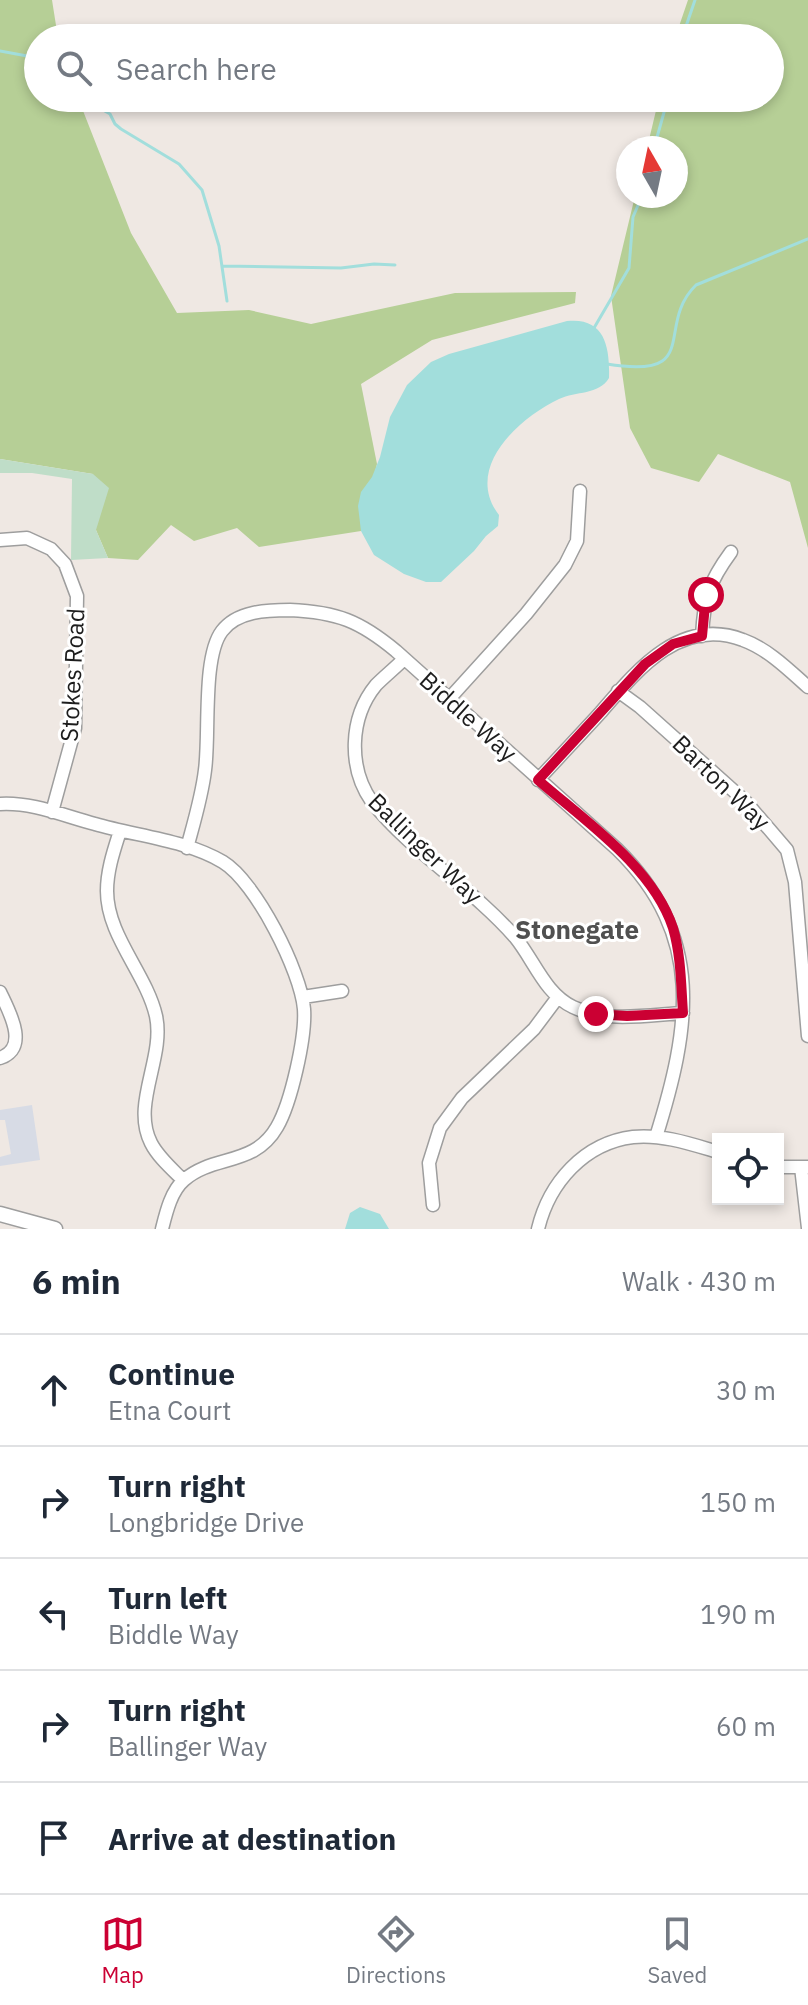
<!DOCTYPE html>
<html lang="en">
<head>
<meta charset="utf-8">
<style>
	:root { --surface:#fff; --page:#f2f2f3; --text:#1f2937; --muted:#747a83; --line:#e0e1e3; --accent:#cb0033 }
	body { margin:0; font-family:"IBM Plex Sans",sans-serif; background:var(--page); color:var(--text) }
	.controls { position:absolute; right:24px; bottom:24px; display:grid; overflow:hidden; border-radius:0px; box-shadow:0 4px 12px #0003 }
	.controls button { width:72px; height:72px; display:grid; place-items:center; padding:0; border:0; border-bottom:2px solid var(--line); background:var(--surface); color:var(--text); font:40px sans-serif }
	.compass { position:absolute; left:616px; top:136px; width:72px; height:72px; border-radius:50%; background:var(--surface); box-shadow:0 4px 12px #0003; rotate:351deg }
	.stop { position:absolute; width:24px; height:24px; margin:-18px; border:6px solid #cb0033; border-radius:50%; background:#fff }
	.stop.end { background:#cb0033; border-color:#fff; box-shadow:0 2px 8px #0008 }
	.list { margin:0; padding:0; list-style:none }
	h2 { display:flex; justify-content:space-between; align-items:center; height:104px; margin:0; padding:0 32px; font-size:34px }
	h2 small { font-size:26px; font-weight:400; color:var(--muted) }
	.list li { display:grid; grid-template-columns:52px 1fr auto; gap:24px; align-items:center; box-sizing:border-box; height:112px; padding:0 32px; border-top:2px solid var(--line) }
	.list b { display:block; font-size:30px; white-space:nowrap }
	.list p { margin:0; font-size:26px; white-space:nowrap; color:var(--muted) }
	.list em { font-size:26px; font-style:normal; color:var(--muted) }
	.icon { flex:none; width:44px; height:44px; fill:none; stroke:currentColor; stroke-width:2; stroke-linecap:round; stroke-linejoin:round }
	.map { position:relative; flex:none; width:808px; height:1229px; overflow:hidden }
	.search { position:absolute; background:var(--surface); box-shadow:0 4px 12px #0003; left:24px; right:24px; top:24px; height:88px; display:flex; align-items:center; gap:20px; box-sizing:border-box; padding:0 28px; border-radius:44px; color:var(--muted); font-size:30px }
	.sheet { height:664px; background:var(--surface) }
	nav { display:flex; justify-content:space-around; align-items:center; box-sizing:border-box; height:112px; border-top:2px solid var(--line); background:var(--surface); font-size:22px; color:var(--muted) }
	nav a { display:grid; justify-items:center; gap:4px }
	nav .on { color:var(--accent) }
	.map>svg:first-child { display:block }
	.forest { fill:#b6cf96 }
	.wetland { fill:#bfddc8 }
	.plaza { fill:#d7dbe5 }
	.water { fill:#a2dedc }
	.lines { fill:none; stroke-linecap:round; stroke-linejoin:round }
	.stream { stroke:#a2dedc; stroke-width:3 }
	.minor-casing { stroke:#9e9e9e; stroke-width:15 }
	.tertiary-casing { stroke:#9e9e9e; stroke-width:17 }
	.minor { stroke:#fff; stroke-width:12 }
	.tertiary { stroke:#fff; stroke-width:14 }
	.route { stroke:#cb0033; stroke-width:10 }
	.labels { text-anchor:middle; stroke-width:6; stroke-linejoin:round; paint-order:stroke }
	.street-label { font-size:24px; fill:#1d1d1d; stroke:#fff }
	.neighbourhood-label { font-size:26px; font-weight:bold; fill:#505050; stroke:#fff }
</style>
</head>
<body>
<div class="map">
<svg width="808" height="1229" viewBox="0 0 808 1229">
	<rect width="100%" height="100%" fill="#efe8e3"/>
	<path class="forest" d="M 0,0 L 52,0 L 58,38 L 38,38 L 38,98 L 78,98 L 131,233 L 177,313 L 249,310 L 311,324 L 455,293 L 576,292 L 575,303 L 432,340 L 361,384 L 377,464 L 361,531 L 259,547 L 237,528 L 194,541 L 171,525 L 138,560 L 108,558 L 96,530 L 93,474 L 0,459 Z
		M 688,0 L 808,0 L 808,548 L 790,482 L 718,454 L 699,482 L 651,468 L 630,428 L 611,296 L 635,196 L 676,196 L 676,148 L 647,148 L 659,98 L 770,98 L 770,38 L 675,38 Z
		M 428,29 L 438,35 L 431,38 L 338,38 L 360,31 Z"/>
	<path class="wetland" d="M 0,459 L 93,474 L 109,488 L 96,530 L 108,558 L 71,560 L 72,479 L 32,473 L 0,473 Z"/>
	<path class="plaza" d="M 32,1105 L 40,1160 L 0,1166 L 0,1157 L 11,1154 L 5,1120 L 0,1120 L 0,1110 Z"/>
	<path class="water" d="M 567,321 C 605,317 610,347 609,378 C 599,395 576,391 559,399 C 519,418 463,468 499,515 L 498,526 L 486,536 L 474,551 L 441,582 L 426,582 L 404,574 L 374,555 L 361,531 L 358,506 L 361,492 L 372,477 L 380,457 L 390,417 L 407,385 L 431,362 L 449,354 Z
		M 360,1207 L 380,1214 L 389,1229 L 345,1229 L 350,1213 Z"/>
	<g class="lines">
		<path class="stream" d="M 349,38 L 428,36
			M 682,38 L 695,0
			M 0,51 L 38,58
			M 82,98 L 110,114 L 115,124 L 121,129 L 179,164 L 202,190 L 219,246 L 227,301
			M 654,148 L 668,98
			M 222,266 L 341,268 L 374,264 L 395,265
			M 594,328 L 629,268 L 633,217 L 642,196
			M 607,364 C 704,380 654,326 696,285 L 808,239"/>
		<g class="minor-casing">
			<path id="minor" d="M 0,540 L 27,538 L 51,549 L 65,564 L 77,596 L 75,728 L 52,812
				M 702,636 C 704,597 709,582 731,552
				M 404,659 C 395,668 385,676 376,685 C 349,718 348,768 372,802 C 413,853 472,888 515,937 C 534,960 545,994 573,1007 C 606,1023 648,1015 683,1013
				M 618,691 L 640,707 L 745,801 L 787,850 L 795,882 L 808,1036
				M 449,699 L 526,614 L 565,565 L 577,541 L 580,491
				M 538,780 C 559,757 580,735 601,712 C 637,670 681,616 743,640 C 768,649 789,670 808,687
				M 0,804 C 33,802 64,816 95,824 C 136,836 186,840 223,862 C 256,882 301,972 304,1009 C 306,1037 291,1103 277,1127 C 254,1167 214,1154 184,1180 C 171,1191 166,1213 162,1229
				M 120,831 C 114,850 107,870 107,891 C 107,936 146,973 156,1016 C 165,1058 131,1104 151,1143 C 158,1157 172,1169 183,1180
				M 187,848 C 194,822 202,796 205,770 C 210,735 202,657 222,631 C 237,611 267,610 290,610 C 337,612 360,621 396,651 L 617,849 C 706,936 690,1028 656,1137
				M 0,992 C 9,1011 30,1048 0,1058
				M 303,997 L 342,991
				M 778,1167 L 807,1167
				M 801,1167 L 808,1228
				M 433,1205 L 429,1163 L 440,1128 L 462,1098 L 534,1029 L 558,997
				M 538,1229 C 549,1183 584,1143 633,1137 C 662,1134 691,1144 718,1152"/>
		</g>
		<g class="tertiary-casing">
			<path id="tertiary" d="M 0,1214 L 55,1229"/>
		</g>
		<use href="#minor" class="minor"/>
		<use href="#tertiary" class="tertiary"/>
	</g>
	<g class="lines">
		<path class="route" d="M 596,1014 L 627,1016 L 683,1013 C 681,985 681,955 673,928 C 653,867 585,821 538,780 L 645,664 L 673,644 L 702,636 L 706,595"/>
	</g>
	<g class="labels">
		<g class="street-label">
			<text transform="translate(73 675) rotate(-87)" y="8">Stokes Road</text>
			<text transform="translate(468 717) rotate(42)" y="8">Biddle Way</text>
			<text transform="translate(721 783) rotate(44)" y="8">Barton Way</text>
			<text transform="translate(425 849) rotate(44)" y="8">Ballinger Way</text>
		</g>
		<g class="neighbourhood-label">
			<text x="577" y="939">Stonegate</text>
		</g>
	</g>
</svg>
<div class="controls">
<button><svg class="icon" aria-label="locate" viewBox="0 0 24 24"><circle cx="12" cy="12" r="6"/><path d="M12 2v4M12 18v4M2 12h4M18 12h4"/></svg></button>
</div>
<svg class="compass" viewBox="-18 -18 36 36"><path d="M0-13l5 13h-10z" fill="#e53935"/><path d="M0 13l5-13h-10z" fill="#747a83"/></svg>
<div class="stop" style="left:706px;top:595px"></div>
<div class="stop end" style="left:596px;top:1014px"></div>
<div class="search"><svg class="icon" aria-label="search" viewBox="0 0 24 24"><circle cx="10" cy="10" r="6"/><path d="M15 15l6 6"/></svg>Search here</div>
</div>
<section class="sheet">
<h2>6 min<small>Walk · 430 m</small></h2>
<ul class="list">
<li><svg class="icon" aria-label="ahead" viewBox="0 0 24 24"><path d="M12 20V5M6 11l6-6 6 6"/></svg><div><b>Continue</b><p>Etna Court</p></div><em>30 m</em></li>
<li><svg class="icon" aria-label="right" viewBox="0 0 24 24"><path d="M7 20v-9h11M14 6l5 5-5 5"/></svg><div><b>Turn right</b><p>Longbridge Drive</p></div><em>150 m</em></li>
<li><svg class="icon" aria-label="left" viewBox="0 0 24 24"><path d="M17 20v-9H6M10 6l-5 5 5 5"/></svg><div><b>Turn left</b><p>Biddle Way</p></div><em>190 m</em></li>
<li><svg class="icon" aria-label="right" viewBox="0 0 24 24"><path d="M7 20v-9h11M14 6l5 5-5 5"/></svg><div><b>Turn right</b><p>Ballinger Way</p></div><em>60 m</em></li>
<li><svg class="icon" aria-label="arrive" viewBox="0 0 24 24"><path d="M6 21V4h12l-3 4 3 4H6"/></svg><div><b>Arrive at destination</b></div></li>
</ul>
</section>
<nav>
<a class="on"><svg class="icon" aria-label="map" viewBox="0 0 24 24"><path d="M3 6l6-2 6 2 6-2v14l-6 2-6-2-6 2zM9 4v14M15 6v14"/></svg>Map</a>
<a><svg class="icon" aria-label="directions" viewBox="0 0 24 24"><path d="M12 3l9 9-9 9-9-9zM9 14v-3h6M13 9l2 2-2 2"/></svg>Directions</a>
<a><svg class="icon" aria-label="saved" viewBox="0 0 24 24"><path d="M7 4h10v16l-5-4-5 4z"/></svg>Saved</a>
</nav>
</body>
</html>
